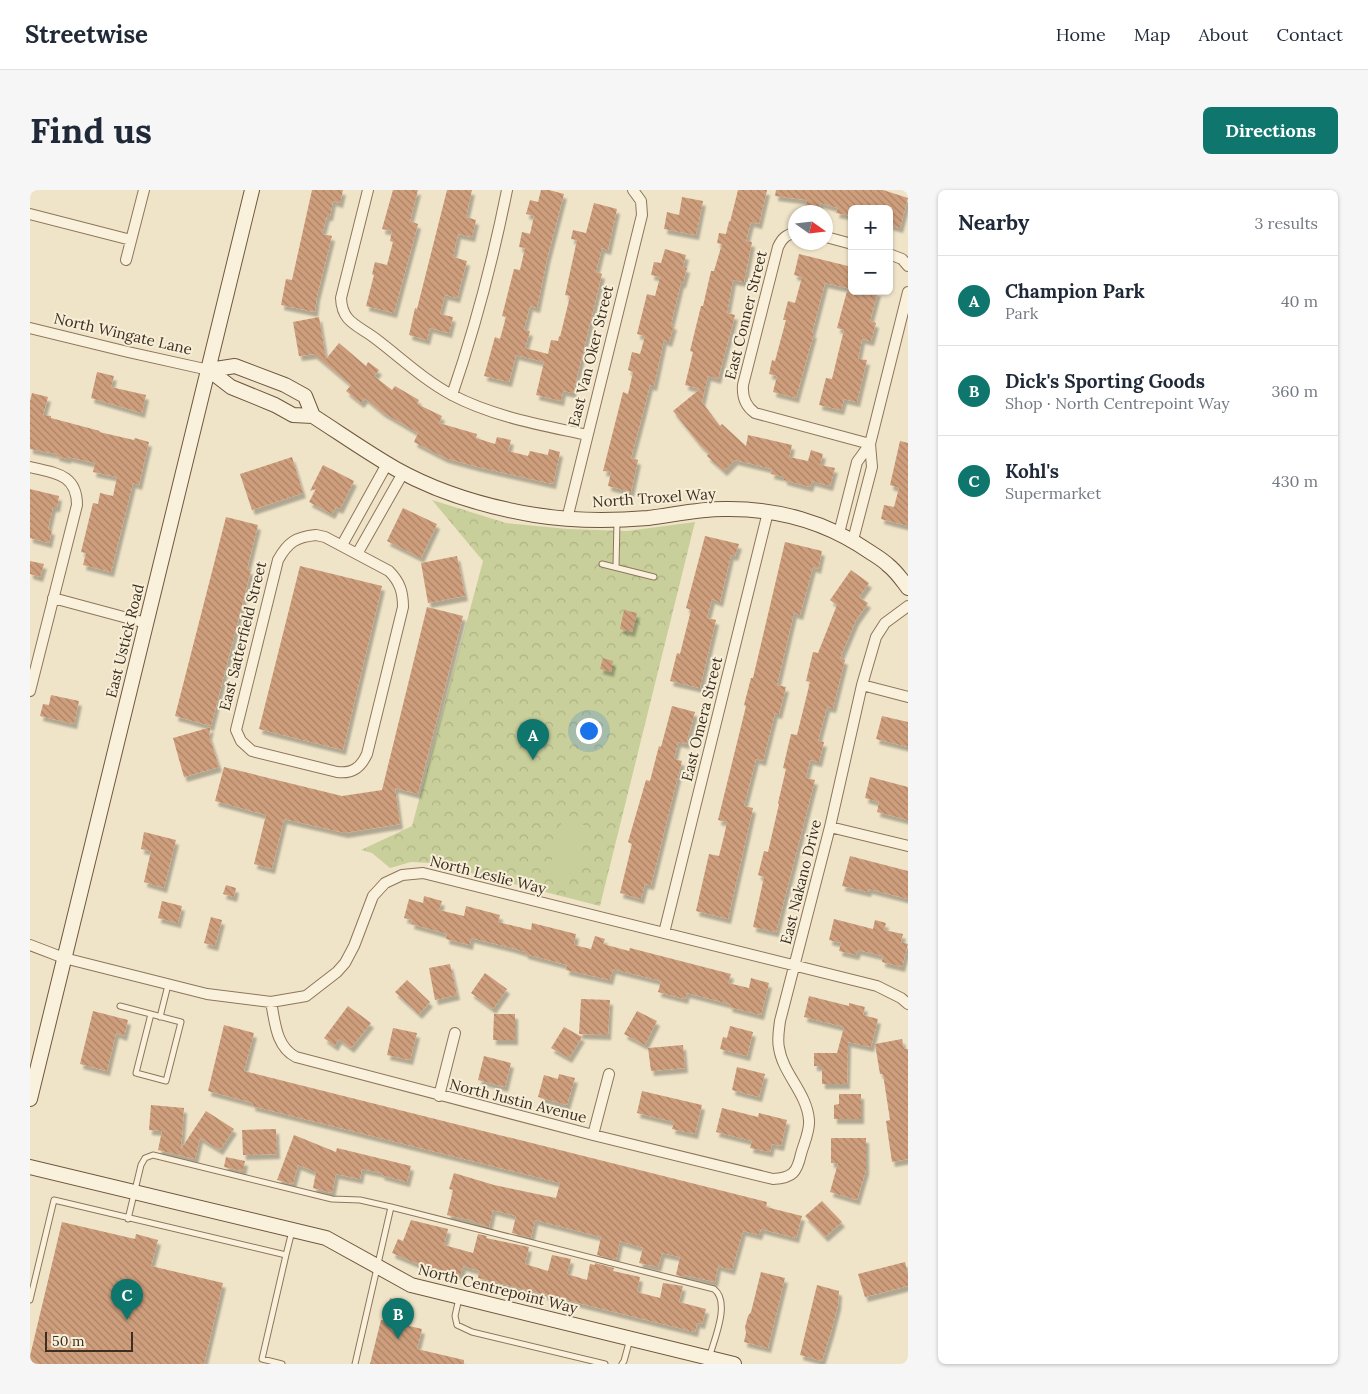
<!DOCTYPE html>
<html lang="en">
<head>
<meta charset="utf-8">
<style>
	:root { --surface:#fff; --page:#f6f6f7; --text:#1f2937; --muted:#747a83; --line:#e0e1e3; --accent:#0f766e }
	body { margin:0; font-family:Lora,serif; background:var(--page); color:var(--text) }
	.controls { position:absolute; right:15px; top:15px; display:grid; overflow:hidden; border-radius:8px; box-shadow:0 1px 4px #0004 }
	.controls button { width:45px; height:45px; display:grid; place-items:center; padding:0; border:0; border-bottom:1px solid var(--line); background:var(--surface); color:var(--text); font:25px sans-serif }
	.compass { position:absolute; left:758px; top:15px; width:45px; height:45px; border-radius:50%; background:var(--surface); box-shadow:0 1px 4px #0004; rotate:104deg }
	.scale { position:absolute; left:15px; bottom:12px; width:88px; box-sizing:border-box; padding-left:5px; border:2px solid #3d2e20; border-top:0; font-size:14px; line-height:18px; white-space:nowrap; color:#3d2e20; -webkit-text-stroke:4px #f7eed8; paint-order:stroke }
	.you { position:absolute; left:558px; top:540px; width:18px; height:18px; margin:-12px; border:4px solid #fff; border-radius:50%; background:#1a73e8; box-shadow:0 0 0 8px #1a73e833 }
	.badge { display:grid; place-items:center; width:32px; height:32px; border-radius:50%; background:var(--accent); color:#fff; font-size:16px; font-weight:700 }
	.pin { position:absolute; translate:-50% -41px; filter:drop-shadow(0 1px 2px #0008) }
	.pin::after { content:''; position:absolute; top:26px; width:18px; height:15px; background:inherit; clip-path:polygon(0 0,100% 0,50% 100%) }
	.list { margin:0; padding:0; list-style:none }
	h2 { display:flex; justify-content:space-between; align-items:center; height:65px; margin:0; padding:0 20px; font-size:21px }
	h2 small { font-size:16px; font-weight:400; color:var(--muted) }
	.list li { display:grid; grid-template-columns:32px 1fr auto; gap:15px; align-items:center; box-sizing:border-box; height:90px; padding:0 20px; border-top:1px solid var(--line) }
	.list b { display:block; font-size:19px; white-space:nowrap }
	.list p { margin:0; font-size:16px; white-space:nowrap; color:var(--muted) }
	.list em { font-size:16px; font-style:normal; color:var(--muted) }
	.map { position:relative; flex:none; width:878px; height:1174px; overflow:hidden; border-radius:8px }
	header { display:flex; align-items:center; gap:30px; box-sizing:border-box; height:70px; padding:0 25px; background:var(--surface); border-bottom:1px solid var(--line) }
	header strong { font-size:24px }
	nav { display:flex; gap:28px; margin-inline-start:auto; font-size:18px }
	.intro { display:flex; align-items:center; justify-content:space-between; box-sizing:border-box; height:120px; padding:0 30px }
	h1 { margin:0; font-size:35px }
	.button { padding:12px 22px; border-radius:8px; background:var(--accent); color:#fff; font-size:18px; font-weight:700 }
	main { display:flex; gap:30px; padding:0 30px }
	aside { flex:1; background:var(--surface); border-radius:8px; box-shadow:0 1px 4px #0004 }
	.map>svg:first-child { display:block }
	.park { fill:url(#park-crowns) }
	.garden { fill:#c9cf9b }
	.building { fill:url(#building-back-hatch); filter:url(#shadow) }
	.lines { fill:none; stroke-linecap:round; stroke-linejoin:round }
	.lane-casing { stroke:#8d765c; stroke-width:7 }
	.street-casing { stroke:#8d765c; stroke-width:12 }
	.secondary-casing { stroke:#6f573f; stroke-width:16 }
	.lane { stroke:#faf1dc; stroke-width:5 }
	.street { stroke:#faf1dc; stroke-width:10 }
	.secondary { stroke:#faf1dc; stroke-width:14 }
	.labels { text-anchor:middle; stroke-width:4; stroke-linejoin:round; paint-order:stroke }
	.street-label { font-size:15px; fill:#3d2e20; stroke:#f7eed8 }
</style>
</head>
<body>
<header>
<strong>Streetwise</strong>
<nav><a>Home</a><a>Map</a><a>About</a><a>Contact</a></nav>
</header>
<div class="intro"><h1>Find us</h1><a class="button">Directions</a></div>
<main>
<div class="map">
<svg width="878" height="1174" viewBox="0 0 878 1174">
	<defs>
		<pattern id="park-crowns" width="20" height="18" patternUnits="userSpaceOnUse" patternTransform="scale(1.25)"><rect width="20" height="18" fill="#c9cf9b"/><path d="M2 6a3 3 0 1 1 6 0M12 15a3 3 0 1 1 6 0" fill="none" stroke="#aeb285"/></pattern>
		<pattern id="building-back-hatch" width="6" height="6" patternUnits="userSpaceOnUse" patternTransform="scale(1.25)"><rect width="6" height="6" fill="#cf9f7d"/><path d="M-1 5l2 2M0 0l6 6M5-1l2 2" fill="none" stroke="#a98266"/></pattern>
		<filter id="shadow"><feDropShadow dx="3" dy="5" stdDeviation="1" flood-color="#0004"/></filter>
	</defs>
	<rect width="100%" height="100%" fill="#f0e4c8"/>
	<path class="park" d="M 402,310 L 476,333 L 538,339 L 597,341 L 665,332 L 570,716 L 402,673 L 381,672 L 360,678 L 342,663 L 331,660 L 382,636 L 453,371 Z"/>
	<path class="garden" d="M 532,630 L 558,636 L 545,688 L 519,682 Z"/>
	<path class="building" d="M 282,0 L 313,0 L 310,13 L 303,11 L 300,26 L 297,26 L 292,44 L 302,46 L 287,106 L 285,122 L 251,115 L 256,89 L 262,90 Z
		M 363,0 L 388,0 L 380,31 L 388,34 L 364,123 L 336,116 L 344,85 L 342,84 L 345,72 L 357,75 L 363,52 L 360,51 L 362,41 L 352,39 Z
		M 417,0 L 442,0 L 436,27 L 446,30 L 442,47 L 428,44 L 423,67 L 437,71 L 427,108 L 415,105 L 410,124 L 423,127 L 419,143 L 400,138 L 397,150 L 379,145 L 385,118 L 387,119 Z
		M 511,0 L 519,0 L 534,4 L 517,69 L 507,118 L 500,116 L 494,140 L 500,141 L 495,158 L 518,164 L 521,150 L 528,151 L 529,146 L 530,147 L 540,106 L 535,105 L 547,50 L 541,49 L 543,40 L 556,43 L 564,13 L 587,19 L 578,60 L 572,58 L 566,82 L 572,84 L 543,203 L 533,201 L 531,211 L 506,205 L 514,172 L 486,165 L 479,192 L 454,186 L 465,147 L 470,149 L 476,127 L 472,126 L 484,79 L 490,80 L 495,58 L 489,57 L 492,42 L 500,44 L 504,26 L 496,24 L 500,10 L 508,12 Z
		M 708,0 L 737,0 L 729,34 L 721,32 L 716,51 L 722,52 L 714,92 L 703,90 L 697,123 L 705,125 L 688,189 L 678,186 L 672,212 L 690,236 L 692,234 L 716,256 L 718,245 L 762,255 L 759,267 L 778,271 L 781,260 L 793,264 L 790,275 L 805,278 L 800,296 L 782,291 L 780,297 L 754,290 L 754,287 L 741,284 L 742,279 L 705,270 L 694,281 L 677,266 L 679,263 L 670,255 L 643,221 L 670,199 L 655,195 L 663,162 L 660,161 L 671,116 L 673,116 L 681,81 L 684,81 L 692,54 L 687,53 L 689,43 L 696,44 L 699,31 L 700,32 Z
		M 746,0 L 853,0 L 878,8 L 870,38 L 859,35 L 859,19 L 822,19 L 822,26 L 806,23 L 808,18 L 790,13 L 789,20 L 775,17 L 777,10 L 745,6 Z
		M 652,7 L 673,11 L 666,45 L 634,39 L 637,22 L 649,25 Z
		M 635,59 L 656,65 L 653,77 L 657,78 L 653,93 L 651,93 L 641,134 L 644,135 L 639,152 L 634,150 L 624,196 L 620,195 L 613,223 L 601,268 L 608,270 L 601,302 L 578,296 L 581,282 L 573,281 L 593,202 L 598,204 L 603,182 L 598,180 L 602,162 L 610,164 L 615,146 L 607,144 L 617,104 L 625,106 L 630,87 L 621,85 L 624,72 L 631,73 Z
		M 769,64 L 822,77 L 822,99 L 795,93 L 782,143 L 784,143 L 766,208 L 743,202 L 747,186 L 739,184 L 742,170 L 745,171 L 756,130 L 753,130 L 758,111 L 765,113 L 772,87 L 764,85 Z
		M 817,101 L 848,101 L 840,131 L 846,133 L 841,151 L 832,149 L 828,169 L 837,170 L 827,212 L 814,209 L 811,220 L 789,215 L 796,188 L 802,189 L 808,164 L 814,140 L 807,138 Z
		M 289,127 L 296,169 L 309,153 L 336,176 L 338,172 L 349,180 L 344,186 L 362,200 L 365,196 L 389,210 L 387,214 L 412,226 L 409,233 L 447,244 L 446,248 L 465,254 L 467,247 L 481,250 L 478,261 L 498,266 L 500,261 L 518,265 L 519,259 L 530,262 L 523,294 L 448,277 L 415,268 L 384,252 L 388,243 L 352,222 L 335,208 L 331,213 L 316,201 L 321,195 L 284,164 L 269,166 L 263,132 Z
		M 67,182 L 84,186 L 81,197 L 116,205 L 112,223 L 61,208 Z
		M 2,203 L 18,207 L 13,225 L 21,226 L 21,228 L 70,241 L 69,242 L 104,250 L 105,248 L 119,252 L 109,295 L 103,293 L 81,382 L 53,375 L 56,363 L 51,362 L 63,313 L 68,314 L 70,303 L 83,306 L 87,287 L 63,282 L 65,273 L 38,267 L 38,269 L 26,266 L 27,264 L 0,259 L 0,211 Z
		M 870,251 L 878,253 L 878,336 L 851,329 L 854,315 L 864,317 L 869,298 L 860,295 Z
		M 262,267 L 273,303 L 222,320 L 210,284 Z
		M 293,275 L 324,291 L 310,319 L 306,317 L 302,324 L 279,312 L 286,299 L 280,301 Z
		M 0,299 L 29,306 L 27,317 L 23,317 L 18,339 L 22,340 L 19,353 L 0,348 Z
		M 373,318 L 407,334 L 391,368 L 357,351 Z
		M 196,327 L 228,335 L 217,379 L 221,380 L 181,536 L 145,526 Z
		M 675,346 L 709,354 L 705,366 L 701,365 L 690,412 L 682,409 L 677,428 L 686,430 L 670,498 L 640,491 L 647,463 L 650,464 L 661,420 L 656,418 Z
		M 755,352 L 792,361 L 788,379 L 783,377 L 770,425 L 764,423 L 747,495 L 756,497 L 749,524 L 745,523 L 733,571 L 726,569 L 714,616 L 723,618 L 698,729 L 666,721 L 679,664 L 689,666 L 694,646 L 697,632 L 688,630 L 716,516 L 714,515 L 721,488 L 723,488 Z
		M 427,366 L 435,406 L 398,413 L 391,373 Z
		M 0,371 L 14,374 L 10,387 L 0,384 Z
		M 270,376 L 352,396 L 313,560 L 229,539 Z
		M 821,380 L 839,393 L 829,407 L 838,413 L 826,430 L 810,468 L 815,470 L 803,518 L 797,517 L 788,551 L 794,552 L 789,572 L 780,570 L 776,588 L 785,590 L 746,742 L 723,737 L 734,687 L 728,685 L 734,661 L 738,662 L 749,614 L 748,613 L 756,579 L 753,578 L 761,544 L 767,545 L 780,492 L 776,491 L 783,462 L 788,463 L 807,415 L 800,410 Z
		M 397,417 L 433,426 L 388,604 L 365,598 L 370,634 L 315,643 L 254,629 L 242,679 L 224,674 L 236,625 L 185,611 L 194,577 L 312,606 L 352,600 Z
		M 594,420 L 607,423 L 602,442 L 590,439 Z
		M 573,468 L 583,471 L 581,482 L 570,479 Z
		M 21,505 L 49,511 L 44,534 L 10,526 L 13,514 L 19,515 Z
		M 642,516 L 665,522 L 656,554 L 648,552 L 644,569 L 652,571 L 645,598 L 621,695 L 615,694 L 611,709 L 590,703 L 602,654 L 598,652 L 616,590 L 620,591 L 629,556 L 631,557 Z
		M 852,526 L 878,532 L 878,557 L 846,549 Z
		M 181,537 L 179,545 L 189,577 L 154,587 L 143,548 Z
		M 840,587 L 878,597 L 878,630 L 847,622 L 849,612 L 835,608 Z
		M 114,642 L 146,650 L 134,698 L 114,692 L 121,661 L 111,659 Z
		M 820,666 L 878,681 L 878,709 L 839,699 L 838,702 L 812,696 Z
		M 196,695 L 206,698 L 204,707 L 193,704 Z
		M 394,706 L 412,711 L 409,720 L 434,726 L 436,716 L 470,725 L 468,732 L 501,740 L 502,733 L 546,744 L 544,755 L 561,759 L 565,746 L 575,749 L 573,754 L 599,761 L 600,758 L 701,784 L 698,793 L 719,798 L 721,788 L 739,793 L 731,825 L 699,817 L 700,814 L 657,803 L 655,809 L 628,802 L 631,791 L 583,779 L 580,790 L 536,780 L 537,775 L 495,764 L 495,762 L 482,758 L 441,748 L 440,755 L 416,749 L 417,744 L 381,734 L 382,730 L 374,728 L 379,709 L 393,713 Z
		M 132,711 L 152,716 L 148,733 L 128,728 Z
		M 181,727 L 192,730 L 185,756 L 174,753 Z
		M 804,729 L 843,739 L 845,730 L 856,733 L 854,740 L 873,744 L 871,752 L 878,754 L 872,777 L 852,772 L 853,766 L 828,760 L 826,765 L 809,761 L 811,753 L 799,750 Z
		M 420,774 L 427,805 L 405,810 L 399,778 Z
		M 455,783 L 477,799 L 463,819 L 441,803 Z
		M 377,790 L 400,812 L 389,824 L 365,802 Z
		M 779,806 L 819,816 L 819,813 L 835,817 L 833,825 L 848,829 L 841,857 L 818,852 L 817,894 L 792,894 L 792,876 L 784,876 L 784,863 L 807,863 L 814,837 L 774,827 Z
		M 551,809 L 580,810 L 578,845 L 549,844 Z
		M 318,816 L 341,833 L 321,858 L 309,849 L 305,856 L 294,848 Z
		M 63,821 L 98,830 L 94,846 L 86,843 L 77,881 L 50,874 Z
		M 607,821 L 627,831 L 615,855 L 594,844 Z
		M 464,824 L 485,824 L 485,850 L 463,850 Z
		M 194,835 L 224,843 L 214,881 L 737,1012 L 736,1017 L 772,1026 L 766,1048 L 731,1039 L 729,1045 L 713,1041 L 702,1080 L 688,1076 L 685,1092 L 655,1085 L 655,1087 L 646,1085 L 650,1067 L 632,1063 L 628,1077 L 609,1073 L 613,1058 L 590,1051 L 586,1070 L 567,1065 L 571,1047 L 505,1030 L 501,1048 L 482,1043 L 486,1026 L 463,1020 L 459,1037 L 440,1030 L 417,1025 L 423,1000 L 419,999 L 424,983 L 464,995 L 526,1008 L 530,993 L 222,916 L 223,913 L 178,901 Z
		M 700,836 L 723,842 L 717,866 L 690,859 L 693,847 L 697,848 Z
		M 534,837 L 552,847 L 539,868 L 521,858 Z
		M 363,838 L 387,843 L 380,870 L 357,865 Z
		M 872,849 L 874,859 L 878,859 L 878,969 L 862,972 L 856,931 L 860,930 L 853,884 L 850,884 L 845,854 Z
		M 653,855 L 655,878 L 621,881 L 618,858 Z
		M 454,866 L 481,873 L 475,897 L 448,890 Z
		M 707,877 L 735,884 L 729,907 L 702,900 Z
		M 529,884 L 545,888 L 537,915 L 508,907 L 514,885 L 528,889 Z
		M 612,901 L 672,915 L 665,944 L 642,939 L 644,932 L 607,923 Z
		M 809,904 L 831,904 L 831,929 L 804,929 L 804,915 L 809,914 Z
		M 121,915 L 154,918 L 151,959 L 176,921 L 204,939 L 190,960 L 170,948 L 165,969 L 128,960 L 132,941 L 119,940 Z
		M 692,918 L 728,927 L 729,923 L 757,930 L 751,956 L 742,954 L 740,962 L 720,958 L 722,951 L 686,942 Z
		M 246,939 L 247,964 L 213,965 L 212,940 Z
		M 264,945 L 306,962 L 307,958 L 381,976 L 377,992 L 351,985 L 352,983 L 332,979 L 330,989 L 306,984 L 302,1003 L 283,998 L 286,982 L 268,975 L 263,994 L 247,990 Z
		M 801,948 L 836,948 L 836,980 L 827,1010 L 800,1002 L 808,973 L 801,973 Z
		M 196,967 L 215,971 L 213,981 L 194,977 Z
		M 792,1011 L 812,1032 L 795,1047 L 775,1026 Z
		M 381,1030 L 418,1039 L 414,1055 L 443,1063 L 448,1044 L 457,1046 L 456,1048 L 499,1057 L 495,1074 L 518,1081 L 522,1065 L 541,1069 L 537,1084 L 557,1090 L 560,1074 L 565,1075 L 565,1073 L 584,1078 L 583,1081 L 610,1087 L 607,1102 L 630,1108 L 633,1093 L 653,1096 L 649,1112 L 676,1119 L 672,1134 L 667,1133 L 665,1142 L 448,1088 L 449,1081 L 433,1076 L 431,1085 L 388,1074 L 362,1063 L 368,1049 L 373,1051 Z
		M 32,1032 L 105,1049 L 106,1044 L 128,1050 L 121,1076 L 193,1093 L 174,1174 L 0,1174 L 0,1166 Z
		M 875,1072 L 878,1084 L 878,1096 L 835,1107 L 828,1084 Z
		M 731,1082 L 755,1088 L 738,1158 L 714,1152 L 716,1143 L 715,1137 L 718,1126 L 721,1122 Z
		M 787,1095 L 809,1101 L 808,1115 L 801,1142 L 792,1171 L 770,1165 Z
		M 360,1108 L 380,1113 L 375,1135 L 392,1139 L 387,1159 L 434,1170 L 434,1174 L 340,1174 L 351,1130 L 355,1130 Z"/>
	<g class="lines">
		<g class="lane-casing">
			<path id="lane" d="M 572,374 L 624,387
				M 586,377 L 587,330
				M 90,816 L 151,832 L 136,891 L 106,883 L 121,824
				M 130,827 L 138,795
				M 98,1029 L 111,975 L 115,968 L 123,965 L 302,1009 L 330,1010 L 361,1017 L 684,1099 C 701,1112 684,1150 679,1168
				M 429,1108 L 425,1126 L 427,1135 L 442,1142 L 575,1174
				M 0,1110 L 24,1010 L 256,1065 L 262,1041
				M 252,1174 L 232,1169 L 256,1065
				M 325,1174 L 361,1017
				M 592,1174 L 594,1171 L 600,1149"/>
		</g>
		<g class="street-casing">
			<path id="street" d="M 338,0 L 311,108 C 312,133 328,135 346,149 C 371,168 394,190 422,205 C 464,227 512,235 557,245
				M 0,24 L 101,50
				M 766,42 C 756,45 752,48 748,57 L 713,195 C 712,207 715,216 725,223 L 840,254 L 878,102
				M 796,47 L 822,54
				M 859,64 L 872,69 L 878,76
				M 96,70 L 114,0
				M 0,138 L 98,162 L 179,180
				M 422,205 C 445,138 463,70 477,0
				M 0,277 C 25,283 47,284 47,315 L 0,501
				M 537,329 L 612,25 L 611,11 L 603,0
				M 809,343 L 827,272 L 840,254 L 842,277 L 823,350
				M 286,345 L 295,347 L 359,381 C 370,392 373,402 373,417 L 337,564 C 331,577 323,584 307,582 L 222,561 L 211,551 L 206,540 L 248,370 C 258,352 266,347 286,345 Z
				M 312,355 L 357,274
				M 327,364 L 373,283
				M 23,408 L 116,433
				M 832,495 L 878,507
				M 800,637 L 878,656
				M 634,743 L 738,322
				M 0,755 L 34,768 L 177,804 L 241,812 L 276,806 L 307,782 L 315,773 L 324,756 L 343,706 L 355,693 L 372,685 L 393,683 L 847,796 L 871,808 L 878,814
				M 241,812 C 245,832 246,857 266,867 L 563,945 L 743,989 C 763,988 767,982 771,964 C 774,953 780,941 779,930 C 777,903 753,884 749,858 C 747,849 749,840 750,831 L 800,637 L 832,495 L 846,447 L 855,433 L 878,416
				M 409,906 L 425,843
				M 563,945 L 579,884"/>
		</g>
		<g class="secondary-casing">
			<path id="secondary" d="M 205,176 L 255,195 L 275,206 L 283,226 L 263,225 L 245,215 L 201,197 L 179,180 Z
				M 283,226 C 311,244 338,263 366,279 C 409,303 457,317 505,325 C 542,331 581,331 618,328 C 643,325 668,319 694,319 C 746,318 797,332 840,362 C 846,366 853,370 858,375 C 866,381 872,390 878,398
				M 0,909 L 222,0
				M 0,977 L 296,1048 L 381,1095 L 704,1174"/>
		</g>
		<use href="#lane" class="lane"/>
		<use href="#street" class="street"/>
		<use href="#secondary" class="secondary"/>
	</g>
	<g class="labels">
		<g class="street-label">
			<text transform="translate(716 125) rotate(-76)" y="5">East Conner Street</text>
			<text transform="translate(93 144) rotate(13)" y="5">North Wingate Lane</text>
			<text transform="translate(561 166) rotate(-76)" y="5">East Van Oker Street</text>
			<text transform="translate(624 308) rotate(-4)" y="5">North Troxel Way</text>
			<text transform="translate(213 446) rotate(-76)" y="5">East Satterfield Street</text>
			<text transform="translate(95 451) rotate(-76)" y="5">East Ustick Road</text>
			<text transform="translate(672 529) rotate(-76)" y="5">East Omera Street</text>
			<text transform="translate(458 685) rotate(14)" y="5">North Leslie Way</text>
			<text transform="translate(771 692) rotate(-76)" y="5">East Nakano Drive</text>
			<text transform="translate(488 911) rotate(14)" y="5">North Justin Avenue</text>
			<text transform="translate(468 1099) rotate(14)" y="5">North Centrepoint Way</text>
		</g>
	</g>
</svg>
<div class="controls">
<button>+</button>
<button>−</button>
</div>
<svg class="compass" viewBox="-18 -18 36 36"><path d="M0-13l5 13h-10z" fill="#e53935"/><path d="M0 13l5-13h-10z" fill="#747a83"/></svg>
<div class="scale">50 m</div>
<div class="you"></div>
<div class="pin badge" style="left:503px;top:570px">A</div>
<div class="pin badge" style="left:368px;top:1149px">B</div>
<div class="pin badge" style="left:97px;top:1130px">C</div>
</div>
<aside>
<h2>Nearby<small>3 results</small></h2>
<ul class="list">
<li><span class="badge">A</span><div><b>Champion Park</b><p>Park</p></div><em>40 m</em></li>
<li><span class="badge">B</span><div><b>Dick's Sporting Goods</b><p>Shop · North Centrepoint Way</p></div><em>360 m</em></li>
<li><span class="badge">C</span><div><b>Kohl's</b><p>Supermarket</p></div><em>430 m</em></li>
</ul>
</aside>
</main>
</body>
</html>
